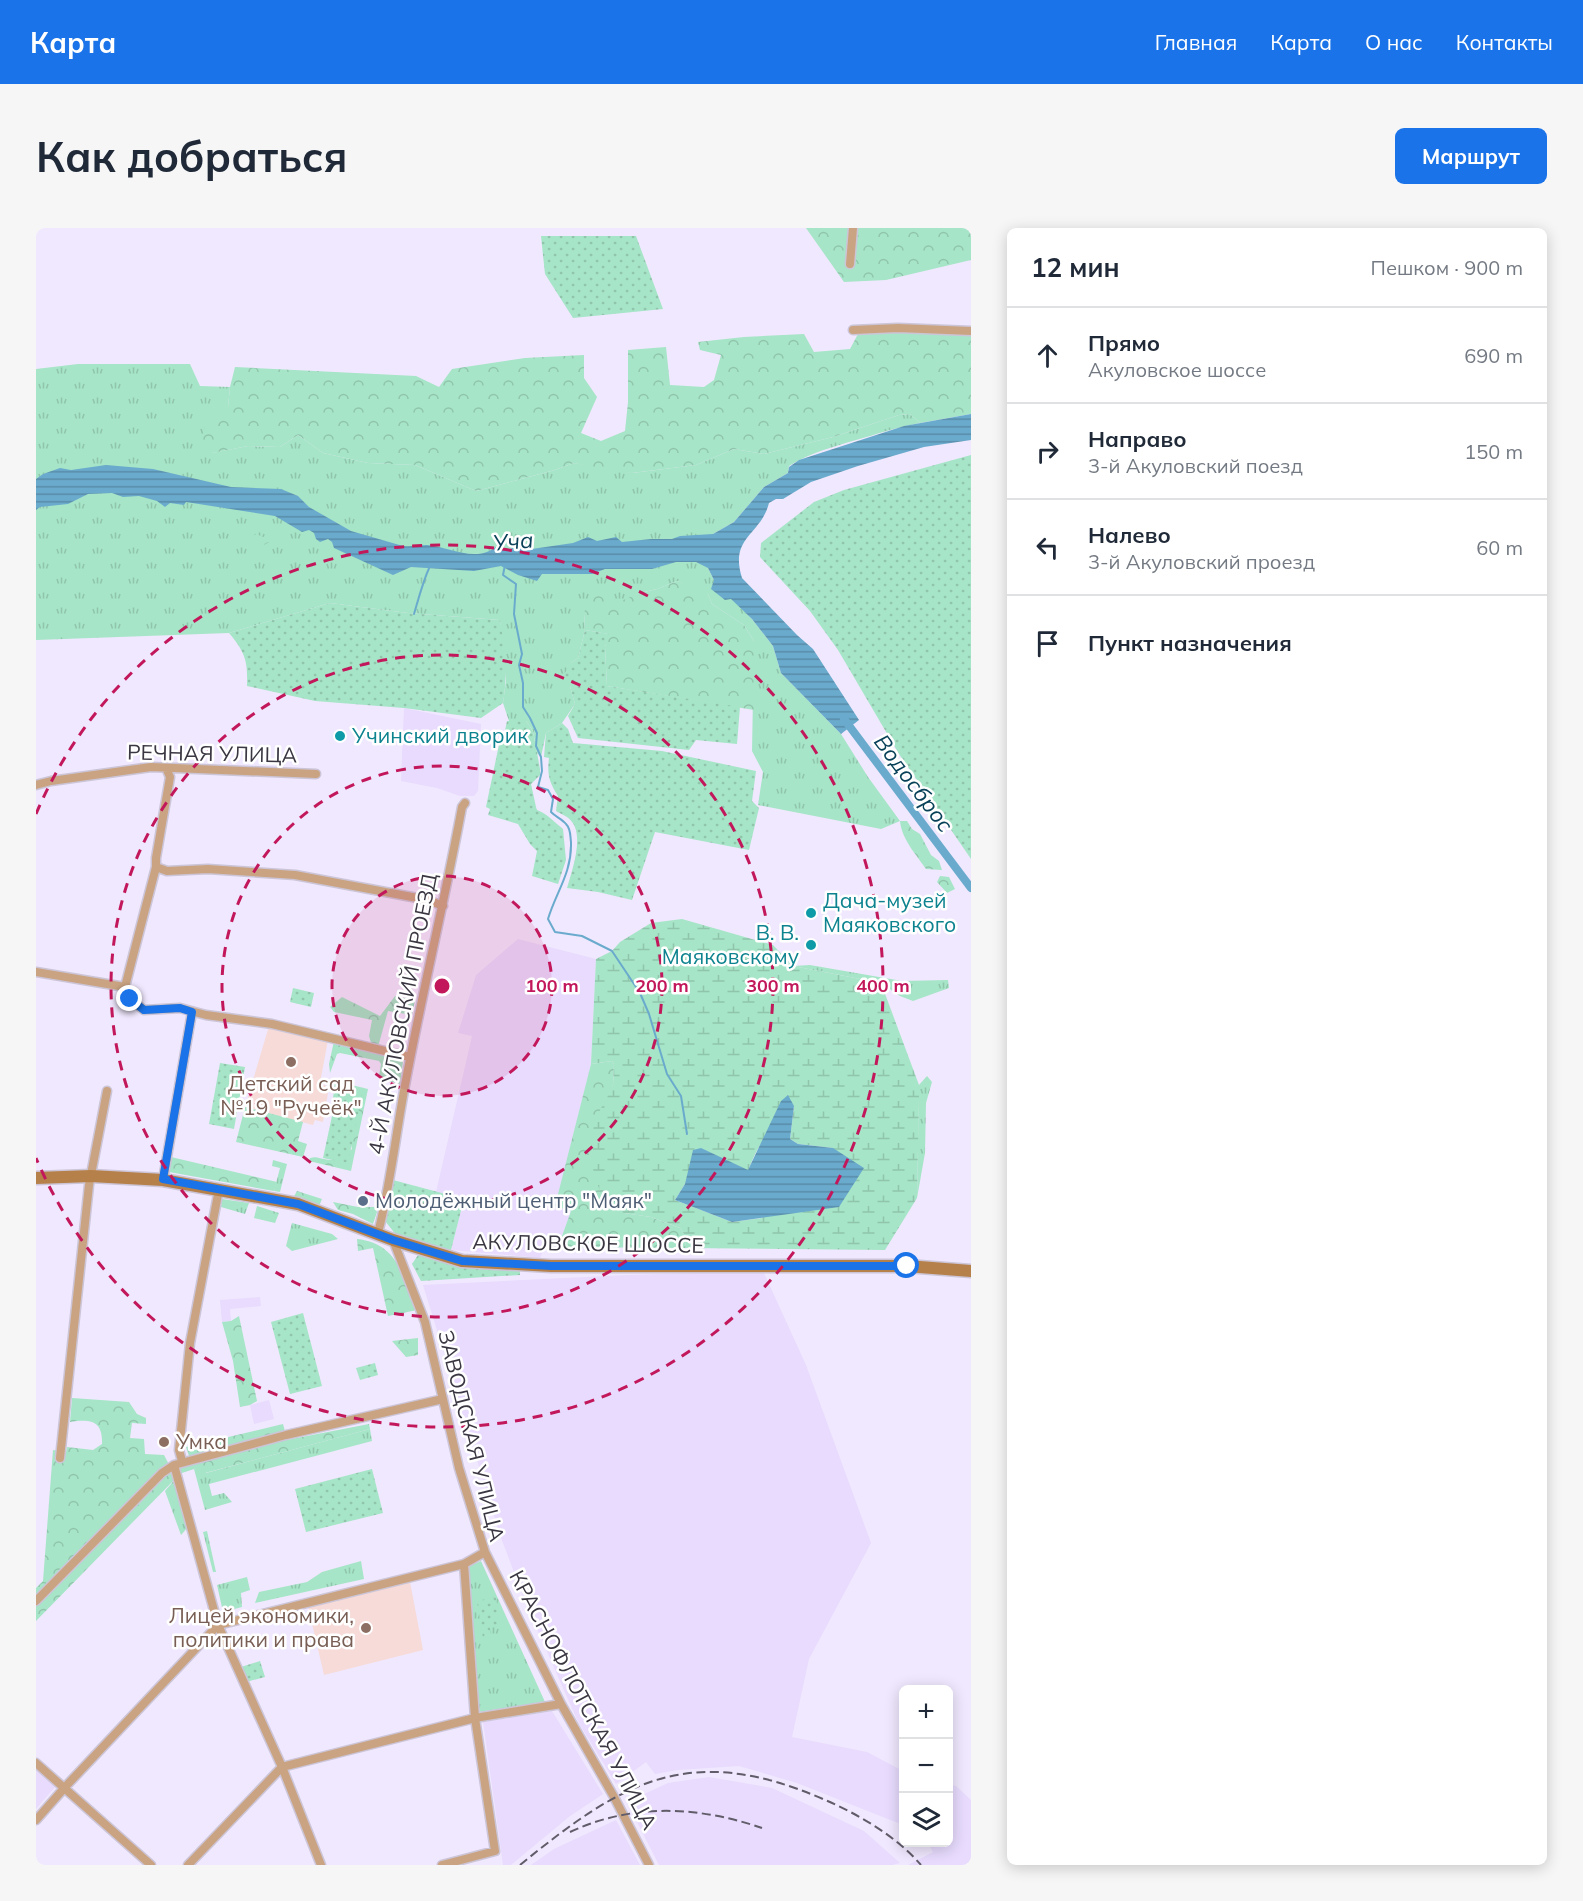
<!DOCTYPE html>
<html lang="ru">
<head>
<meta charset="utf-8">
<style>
	:root { --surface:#fff; --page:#f6f6f7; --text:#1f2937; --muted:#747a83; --line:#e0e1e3; --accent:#1a73e8 }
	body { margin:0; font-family:Mulish,sans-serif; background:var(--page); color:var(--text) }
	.controls { position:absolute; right:18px; bottom:18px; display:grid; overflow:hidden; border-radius:9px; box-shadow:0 3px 15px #0003 }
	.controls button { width:54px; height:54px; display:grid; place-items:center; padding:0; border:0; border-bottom:2px solid var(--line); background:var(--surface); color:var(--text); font:30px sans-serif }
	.stop { position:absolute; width:18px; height:18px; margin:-14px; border:4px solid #1a73e8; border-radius:50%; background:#fff }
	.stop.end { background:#1a73e8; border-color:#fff; box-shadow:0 2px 6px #0008 }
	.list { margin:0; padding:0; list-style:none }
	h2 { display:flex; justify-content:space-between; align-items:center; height:78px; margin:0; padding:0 24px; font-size:26px }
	h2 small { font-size:20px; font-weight:400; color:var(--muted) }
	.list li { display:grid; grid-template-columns:39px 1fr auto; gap:18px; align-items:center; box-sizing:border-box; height:96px; padding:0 24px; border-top:2px solid var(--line) }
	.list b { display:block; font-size:22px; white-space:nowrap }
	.list p { margin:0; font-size:20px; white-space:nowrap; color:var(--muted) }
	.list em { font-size:20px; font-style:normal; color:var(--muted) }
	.icon { flex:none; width:33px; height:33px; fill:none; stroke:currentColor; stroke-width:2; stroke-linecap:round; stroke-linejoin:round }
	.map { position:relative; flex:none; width:935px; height:1637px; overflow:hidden; border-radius:9px }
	header { display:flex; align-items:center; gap:36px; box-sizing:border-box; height:84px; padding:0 30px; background:var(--accent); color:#fff }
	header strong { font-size:28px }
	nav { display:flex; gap:33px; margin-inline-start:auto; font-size:21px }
	.intro { display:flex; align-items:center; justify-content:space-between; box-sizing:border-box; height:144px; padding:0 36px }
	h1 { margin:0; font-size:42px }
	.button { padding:15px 27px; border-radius:9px; background:var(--accent); color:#fff; font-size:21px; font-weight:700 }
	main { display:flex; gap:36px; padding:0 36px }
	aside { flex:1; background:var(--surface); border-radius:9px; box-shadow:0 3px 15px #0003 }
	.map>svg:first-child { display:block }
	.built { fill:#e8dbfe }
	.education { fill:#f6dbd8 }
	.grass { fill:url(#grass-tufts) }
	.forest { fill:url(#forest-crowns) }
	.wetland { fill:url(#wetland-marsh); fill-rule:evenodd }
	.park { fill:url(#park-dots) }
	.water { fill:url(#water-rules) }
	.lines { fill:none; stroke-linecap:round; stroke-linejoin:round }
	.stream { stroke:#6aabcd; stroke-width:2 }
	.canal { stroke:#6aabcd; stroke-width:8 }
	.street-casing { stroke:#ccc5d8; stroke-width:11 }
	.secondary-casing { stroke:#ccc5d8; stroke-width:15 }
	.street { stroke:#caa482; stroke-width:8 }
	.secondary { stroke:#b6804a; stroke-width:12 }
	.rail { stroke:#615c69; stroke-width:2; stroke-dasharray:9 4.5; stroke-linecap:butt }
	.route { stroke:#1a73e8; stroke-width:8 }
	.ring { fill:none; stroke:#c2185b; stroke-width:3; stroke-dasharray:10 8 }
	.culture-dot { fill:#0f9aa8; stroke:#fff; stroke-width:2 }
	.education-dot { fill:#8d6e63; stroke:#fff; stroke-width:2 }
	.service-dot { fill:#5c6f8a; stroke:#fff; stroke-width:2 }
	.labels { text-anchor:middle; stroke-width:5; stroke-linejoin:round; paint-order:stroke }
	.culture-label { font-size:21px; fill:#0d838f; stroke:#fff; text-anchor:start }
	.street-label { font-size:21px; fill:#3b3742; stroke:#fff }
	.education-label { font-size:21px; fill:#785e54; stroke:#fff }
	.service-label { font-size:21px; fill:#4e5e75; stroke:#fff; text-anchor:start }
	.water-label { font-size:22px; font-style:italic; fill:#094159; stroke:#fff }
	.centre { fill:#c2185b; stroke:#fff; stroke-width:3 }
	.ring-label { font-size:18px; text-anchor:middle; font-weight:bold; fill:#c2185b; stroke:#fff; stroke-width:5; stroke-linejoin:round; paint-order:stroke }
</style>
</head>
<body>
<header>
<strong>Карта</strong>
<nav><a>Главная</a><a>Карта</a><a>О нас</a><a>Контакты</a></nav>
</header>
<div class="intro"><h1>Как добраться</h1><a class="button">Маршрут</a></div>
<main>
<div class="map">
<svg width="935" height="1637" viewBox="0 0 935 1637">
	<defs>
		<pattern id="grass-tufts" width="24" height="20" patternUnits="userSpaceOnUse" patternTransform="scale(1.5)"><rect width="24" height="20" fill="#a6e5c7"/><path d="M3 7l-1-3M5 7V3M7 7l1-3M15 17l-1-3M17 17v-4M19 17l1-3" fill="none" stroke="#90c5ac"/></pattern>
		<pattern id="forest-crowns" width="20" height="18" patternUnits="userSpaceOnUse" patternTransform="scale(1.5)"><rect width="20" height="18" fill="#a6e5c7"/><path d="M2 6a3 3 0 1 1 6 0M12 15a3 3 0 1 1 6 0" fill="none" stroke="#90c5ac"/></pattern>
		<pattern id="wetland-marsh" width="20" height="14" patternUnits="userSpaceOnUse" patternTransform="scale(1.5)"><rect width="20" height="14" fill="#a6e5c7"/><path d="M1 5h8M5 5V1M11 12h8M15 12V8" fill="none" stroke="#90c5ac"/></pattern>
		<pattern id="park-dots" width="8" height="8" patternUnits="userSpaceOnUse" patternTransform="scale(1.5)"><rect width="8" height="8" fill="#a6e5c7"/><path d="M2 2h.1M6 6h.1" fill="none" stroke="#90c5ac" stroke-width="1.8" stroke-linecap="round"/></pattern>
		<pattern id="water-rules" width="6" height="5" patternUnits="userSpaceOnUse" patternTransform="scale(1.5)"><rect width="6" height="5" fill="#6aabcd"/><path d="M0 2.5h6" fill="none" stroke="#588ca8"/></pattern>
	</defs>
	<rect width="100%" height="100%" fill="#f0e8fe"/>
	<path class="built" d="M 368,480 L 445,496 L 442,563 L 438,568 L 424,568 L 401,560 L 365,553 Z
		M 482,711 L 560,731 L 555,836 L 520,978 L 535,983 L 522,1019 L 508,1021 L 504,1030 L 415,1022 L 428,971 L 400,964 L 436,808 L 422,805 L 440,747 Z
		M 727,1043 L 770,1137 L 835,1315 L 773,1431 L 756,1509 L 831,1524 L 867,1543 L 867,1597 L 761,1555 L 703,1538 L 642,1542 L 619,1546 L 610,1534 L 580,1556 L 542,1494 L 490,1376 L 464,1307 L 387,1057 L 591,1047 Z
		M 224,1069 L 225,1078 L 194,1081 L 195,1093 L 186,1094 L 184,1072 Z
		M 233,1172 L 238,1191 L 218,1196 L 214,1177 Z
		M 516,1483 L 567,1566 L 534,1588 L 475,1637 L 467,1637 L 447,1494 Z
		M 0,1541 L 20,1558 L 0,1581 Z
		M 673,1549 L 736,1560 L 828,1603 L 864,1635 L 856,1637 L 623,1637 L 591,1574 L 632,1555 Z
		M 913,1556 L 920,1558 L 935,1572 L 935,1637 L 872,1637 L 897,1624 L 892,1615 L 912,1614 Z
		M 580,1592 L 604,1637 L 495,1637 L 518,1621 Z"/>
	<path class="education" d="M 233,798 L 292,812 L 284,855 L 293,859 L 287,894 L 279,892 L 277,897 L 209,879 Z
		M 374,1354 L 387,1422 L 288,1447 L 272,1378 Z"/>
	<path class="grass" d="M 42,136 L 154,136 L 164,158 L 194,159 L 192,179 L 176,225 L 212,218 L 244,219 L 262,207 L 287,225 L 332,235 L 379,237 L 440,263 L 519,242 L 538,235 L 596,245 L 660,237 L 698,221 L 728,226 L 797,209 L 863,187 L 874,186 L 884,195 C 862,199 841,206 820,212 C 797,219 773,225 753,238 L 752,245 L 728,259 L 698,294 L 677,306 L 672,340 L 678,352 L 716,391 L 737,418 L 745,445 L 805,506 L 832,549 L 864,593 L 845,601 L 722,577 L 727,544 L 716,523 L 718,413 L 708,397 L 676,376 L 672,366 L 641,353 L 621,361 L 604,365 L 583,376 L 548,385 L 549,402 L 542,430 L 535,435 L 534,458 L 539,476 L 526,495 L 510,505 L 505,529 L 501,525 L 497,503 L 490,493 L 473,493 L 467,475 L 470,453 L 464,392 L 372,385 L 294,375 L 193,405 L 0,412 L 0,141 Z
		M 774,737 L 866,753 L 912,752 L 913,760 L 877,773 L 864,768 L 845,755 L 757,738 Z
		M 891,848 L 896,854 L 890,875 L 889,925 L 881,970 L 883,857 Z
		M 237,932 L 251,936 L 244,964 L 238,963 L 244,940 L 236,938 Z
		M 186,971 L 213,975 L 209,986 L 185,979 Z
		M 221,978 L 243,985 L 239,995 L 218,990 Z
		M 256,995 L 296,1006 L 302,1011 L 256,1023 L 250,1018 Z
		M 334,1201 L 336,1213 L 173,1256 L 176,1268 L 188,1265 L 196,1274 L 169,1282 L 158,1241 L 164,1238 L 170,1245 Z
		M 140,1250 L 153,1298 L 145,1307 L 129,1263 Z
		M 171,1303 L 180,1344 L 177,1344 L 167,1304 Z
		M 325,1333 L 328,1351 L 219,1375 L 223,1364 L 271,1354 L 286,1344 Z
		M 445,1333 L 509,1474 L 443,1484 L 433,1338 Z
		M 211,1349 L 214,1362 L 205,1365 L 206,1379 L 187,1384 L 181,1357 Z"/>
	<path class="forest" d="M 770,0 L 935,0 L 935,32 L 850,52 L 808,54 Z
		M 866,104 L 935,108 L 935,186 L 884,195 L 874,186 L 863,187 L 797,209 L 728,226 L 698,221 L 660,237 L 596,245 L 578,244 L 538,235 L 519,242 L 440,263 L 379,237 L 332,235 L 287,225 L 262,207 L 244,219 L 212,218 L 177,225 L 165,218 L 170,193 L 192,179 L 194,159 L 199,139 L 380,148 L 403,159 L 416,141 L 489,130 L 548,127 L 548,150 L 561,169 L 545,205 L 565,213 L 589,203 L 592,174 L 592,122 L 630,119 L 634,157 L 668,159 L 678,152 L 685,127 L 664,122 L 662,114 L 708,109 L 768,106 L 778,124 L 814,121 L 822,106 Z
		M 221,306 L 226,309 L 240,307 L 243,309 L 222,320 L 218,307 Z
		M 641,353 L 668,362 L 672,366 L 676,376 L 708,397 L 718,413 L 718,482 L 571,458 L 569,419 L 572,406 L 549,402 L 548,385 L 553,370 L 565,365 L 573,378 L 604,365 L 621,361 Z
		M 864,593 L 871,593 L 876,601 L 884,606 L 895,627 L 903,633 L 906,642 L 890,641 C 880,626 866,612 864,593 Z
		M 904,648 L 913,649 L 919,661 L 911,665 L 901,654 Z
		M 359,768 L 379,772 L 376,787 L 352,783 L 342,819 L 335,815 L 333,808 L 336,792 L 298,784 L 294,779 L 306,769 L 344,788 Z
		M 298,813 L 361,828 L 367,834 L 364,856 L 345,851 L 343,848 L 345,836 L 343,833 L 304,825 L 301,826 L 294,845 L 293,836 Z
		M 576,833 L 578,836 L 577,857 L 573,868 L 588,985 L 615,989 L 644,1000 L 648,1006 L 650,1020 L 522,1019 L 535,983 L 519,978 L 555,836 Z
		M 299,853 L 332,861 L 315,943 L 273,933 L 274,930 C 281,928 282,930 288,931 C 299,934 308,927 316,921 L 312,900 L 297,870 Z
		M 209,879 L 267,894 L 262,913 L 271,916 L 267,929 L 200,914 Z
		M 135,929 L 241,954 L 238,963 L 133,944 Z
		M 261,963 L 286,971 L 283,978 L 256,972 Z
		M 297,974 L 322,979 L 339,979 L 341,984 L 337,996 L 317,986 L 302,982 Z
		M 321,1011 C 362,1015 368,1050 381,1082 L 352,1088 L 337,1020 L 322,1023 Z
		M 203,1088 L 221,1173 L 214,1177 L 204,1179 L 197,1133 L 186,1094 L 195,1093 Z
		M 382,1110 L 382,1127 L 370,1129 L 356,1113 Z
		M 36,1170 L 93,1174 L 101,1186 L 110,1190 L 110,1196 L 96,1195 L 94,1210 L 108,1211 L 109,1226 L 128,1227 L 140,1250 L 0,1393 L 0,1360 L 7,1353 L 17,1222 L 30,1224 L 31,1219 L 57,1222 L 66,1216 C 67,1192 54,1191 34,1194 Z
		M 247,1196 L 250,1207 L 168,1228 L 333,1196 L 334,1201 L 169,1245 L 164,1239 L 143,1246 L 142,1233 L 154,1231 L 150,1219 Z"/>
	<path class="wetland" d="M 646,691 L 737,717 L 757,738 L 845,755 L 883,857 L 883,871 L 881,970 L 849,1022 L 650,1020 L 648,1006 L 644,1000 L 615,989 L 588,985 L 577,980 L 567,970 L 561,955 L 557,941 L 557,902 L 560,890 L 577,857 L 578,836 L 576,833 L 555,836 L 560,731 L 576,723 L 584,714 L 615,695 ZM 758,878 L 754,911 L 762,916 L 797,920 L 726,990 L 696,994 L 639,972 L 649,956 L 712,943 C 723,913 735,900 758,878 Z"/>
	<path class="park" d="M 505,8 L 600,8 L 627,81 L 537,90 L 509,46 Z
		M 935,227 L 935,631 L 863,526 L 802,422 L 774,383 L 724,329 L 725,315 L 778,274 L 808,262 Z
		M 294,375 L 372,385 L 464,392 C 469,421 472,446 467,475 L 445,490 L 368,480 L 279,473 L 211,458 C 212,433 209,424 193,405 Z
		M 549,402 L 573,406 L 569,419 L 571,458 L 704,479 L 701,516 L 660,512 L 653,522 L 542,510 L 532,488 L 539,476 L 534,458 L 527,448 L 535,435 L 542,430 Z
		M 471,493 L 490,493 L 497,503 L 504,541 L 504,547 L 495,556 L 500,579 L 501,582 C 512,586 518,594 527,601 L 530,632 L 522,656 L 496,648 L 501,623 L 494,616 L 482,596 L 452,587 L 454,581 L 450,579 L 451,574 L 464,512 L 467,512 Z
		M 526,495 L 532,501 L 537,515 L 626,523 L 720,543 L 716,573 L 723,580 L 713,622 L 619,604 L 596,672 L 562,664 L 531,660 C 536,643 548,609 536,594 C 533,589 525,586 520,583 L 522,568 C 513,554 511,546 513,530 L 508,529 L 510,505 Z
		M 257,760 L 278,765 L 275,779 L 254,774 Z
		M 184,835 L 209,839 L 198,901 L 173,896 Z
		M 302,860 L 326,866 L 312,935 L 287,930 Z
		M 357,952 L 428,971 L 415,1022 L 361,1008 L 349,993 Z
		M 382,1027 L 427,1037 L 484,1043 L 484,1047 L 385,1053 L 376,1036 Z
		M 267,1085 L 286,1158 L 254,1166 L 235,1094 Z
		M 339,1135 L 342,1147 L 324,1152 L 320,1140 Z
		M 336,1241 L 347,1285 L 270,1304 L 259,1261 Z
		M 460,1369 L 464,1397 L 454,1399 L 455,1408 L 447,1410 L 441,1373 Z
		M 224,1433 L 229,1449 L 210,1454 L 205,1439 Z"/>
	<path class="water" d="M 935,186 L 935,212 L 888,219 L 822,238 L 775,254 L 747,271 L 740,271 L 733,275 C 725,307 693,309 706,350 L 761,407 L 777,421 L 823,492 L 805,506 L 745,445 L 737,418 L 716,391 L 695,371 L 689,372 L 675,361 L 678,352 L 672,340 L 660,334 L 640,334 L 616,341 L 569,341 L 556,346 L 506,346 L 501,353 L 482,347 L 465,338 L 438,343 L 375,339 L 357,347 L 298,320 L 296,314 L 292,311 L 284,314 L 280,311 L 278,305 L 273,302 L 266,304 L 239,288 L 150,274 L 148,277 L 134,275 L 129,279 L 121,273 L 103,268 L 87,269 L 76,265 L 52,266 L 32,276 L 4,279 L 0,282 L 0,251 L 7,246 L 24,240 L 35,242 L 70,237 L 117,241 L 195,259 L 245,261 L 262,268 L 273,279 L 315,303 L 367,318 C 376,319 383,317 391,317 C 414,319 439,335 460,319 L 470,322 L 480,319 L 489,322 L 537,315 L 552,309 L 561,313 L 580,309 L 586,314 L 615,311 L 636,311 L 644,308 L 677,306 L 698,294 L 728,259 L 752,245 L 753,239 L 763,232 L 868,198 Z
		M 752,867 L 758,878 L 754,911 L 762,916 L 797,920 L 828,940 L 803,979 L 696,994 L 639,972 L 649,956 L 657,922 L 665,920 L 712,942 L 745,873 Z"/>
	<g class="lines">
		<path class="stream" d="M 469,337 L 467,347 L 480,356 L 478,386 L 486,426 L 483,437 L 487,455 L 487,479 L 494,490 L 501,505 L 500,518 L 505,529 L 506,543 L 502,559 L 512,562 L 517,571 L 515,584 C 520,589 526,591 530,596 C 535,601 534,607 535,614 C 536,645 520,664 512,691 L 519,704 L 546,708 L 576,723 L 604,765 L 613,786 L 631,846 L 645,868 L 651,906
			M 378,386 C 383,369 387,353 394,338"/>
		<path class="canal" d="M 808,491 L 935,660"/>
		<g class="street-casing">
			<path id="street" d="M 814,36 L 817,0
				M 817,102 L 862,100 L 935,103
				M 0,557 L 15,553 L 115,539 L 280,546
				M 120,639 L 131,643 L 172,641 L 259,647 L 392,672 L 407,678
				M 0,744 L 89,759 L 120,639 L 120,630 L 134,549 L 130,540
				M 94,771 L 108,782 L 144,780 L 170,787 L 236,796 L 374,829
				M 127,952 L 156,784
				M 342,1005 C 355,955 360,903 370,852 C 387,761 409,671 426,579 L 429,575
				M 357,1012 L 389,1094 L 423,1240 L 449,1324 L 525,1476 L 578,1569 L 613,1637
				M 24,1230 L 53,957 L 71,863
				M 146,1233 L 143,1222 L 154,1115 L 183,961
				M 138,1237 L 182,1397 L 246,1539 L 285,1637
				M 0,1373 L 126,1245 L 138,1237 L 250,1207 L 407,1171
				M 0,1535 L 115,1637
				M 0,1592 L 31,1557 L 182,1397 L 428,1336
				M 152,1637 L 246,1539 L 439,1490 L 525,1476
				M 406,1637 L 459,1623 L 439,1490 L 428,1336 L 449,1324"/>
		</g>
		<g class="secondary-casing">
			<path id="secondary" d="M 0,950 L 55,948 L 127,952 L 262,976 L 357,1012 L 426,1033 L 515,1038 L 871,1038 L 935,1043"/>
		</g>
		<use href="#street" class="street"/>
		<use href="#secondary" class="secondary"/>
		<path class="rail" d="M 534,1604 C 596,1575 662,1578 726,1600
			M 484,1637 C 588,1552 654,1514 787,1571 C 822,1586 860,1608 885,1637"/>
	</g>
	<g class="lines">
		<path class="route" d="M 94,771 L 108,782 L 144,780 L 156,784 L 127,951 L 262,976 L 357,1012 L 426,1033 L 515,1038 L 871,1038"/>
	</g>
	<circle cx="406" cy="758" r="110" fill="#c2185b" fill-opacity=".12"/>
	<g class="ring">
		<circle cx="406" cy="758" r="110"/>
		<circle cx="406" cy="758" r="220"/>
		<circle cx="406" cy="758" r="331"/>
		<path d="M0 586A441 441 0 1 1 0 930"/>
	</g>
	<g class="culture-dot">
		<circle cx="304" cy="508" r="6"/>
		<circle cx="775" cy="685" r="6"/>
		<circle cx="775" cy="717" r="6"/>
	</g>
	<g class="education-dot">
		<circle cx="255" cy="834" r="6"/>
		<circle cx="128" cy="1214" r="6"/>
		<circle cx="330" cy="1400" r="6"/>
	</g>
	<circle class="service-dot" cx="327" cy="973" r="6"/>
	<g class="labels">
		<g class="culture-label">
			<text x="316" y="515">Учинский дворик</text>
			<text x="787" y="680">Дача-музей<tspan x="787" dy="24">Маяковского</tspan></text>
			<text x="763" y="712" text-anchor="end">В. В.<tspan x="763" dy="24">Маяковскому</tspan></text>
		</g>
		<g class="street-label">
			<text transform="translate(176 526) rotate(1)" y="7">РЕЧНАЯ УЛИЦА</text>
			<text transform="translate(367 786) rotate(-79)" y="7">4-Й АКУЛОВСКИЙ ПРОЕЗД</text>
			<text transform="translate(552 1016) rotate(1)" y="7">АКУЛОВСКОЕ ШОССЕ</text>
			<text transform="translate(435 1208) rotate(76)" y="7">ЗАВОДСКАЯ УЛИЦА</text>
			<text transform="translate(547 1472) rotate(62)" y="7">КРАСНОФЛОТСКАЯ УЛИЦА</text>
		</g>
		<g class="education-label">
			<text x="255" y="863">Детский сад<tspan x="255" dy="24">№19 "Ручеёк"</tspan></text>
			<text x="140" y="1221" text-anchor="start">Умка</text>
			<text x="318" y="1395" text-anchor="end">Лицей экономики,<tspan x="318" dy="24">политики и права</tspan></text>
		</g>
		<g class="service-label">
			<text x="339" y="980">Молодёжный центр "Маяк"</text>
		</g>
		<g class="water-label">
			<text transform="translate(477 313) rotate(-5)" y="8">Уча</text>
			<text transform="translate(878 555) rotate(53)" y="8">Водосброс</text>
		</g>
	</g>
	<circle cx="406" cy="758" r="9" class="centre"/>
	<g class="ring-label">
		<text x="516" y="764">100 m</text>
		<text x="626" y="764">200 m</text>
		<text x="737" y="764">300 m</text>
		<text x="847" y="764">400 m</text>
	</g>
</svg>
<div class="controls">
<button>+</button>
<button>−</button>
<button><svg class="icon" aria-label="layers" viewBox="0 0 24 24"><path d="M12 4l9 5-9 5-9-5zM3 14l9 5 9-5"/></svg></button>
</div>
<div class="stop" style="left:871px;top:1038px"></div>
<div class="stop end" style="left:94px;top:771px"></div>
</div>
<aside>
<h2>12 мин<small>Пешком · 900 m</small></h2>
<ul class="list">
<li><svg class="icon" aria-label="ahead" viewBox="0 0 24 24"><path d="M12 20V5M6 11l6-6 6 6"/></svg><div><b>Прямо</b><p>Акуловское шоссе</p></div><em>690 m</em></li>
<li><svg class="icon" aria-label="right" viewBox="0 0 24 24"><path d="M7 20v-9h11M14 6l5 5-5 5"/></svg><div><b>Направо</b><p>3-й Акуловский поезд</p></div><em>150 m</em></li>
<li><svg class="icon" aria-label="left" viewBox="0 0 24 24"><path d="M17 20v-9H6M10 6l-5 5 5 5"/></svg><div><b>Налево</b><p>3-й Акуловский проезд</p></div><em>60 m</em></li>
<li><svg class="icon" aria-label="arrive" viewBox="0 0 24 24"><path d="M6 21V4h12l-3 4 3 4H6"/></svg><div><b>Пункт назначения</b></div></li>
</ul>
</aside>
</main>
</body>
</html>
